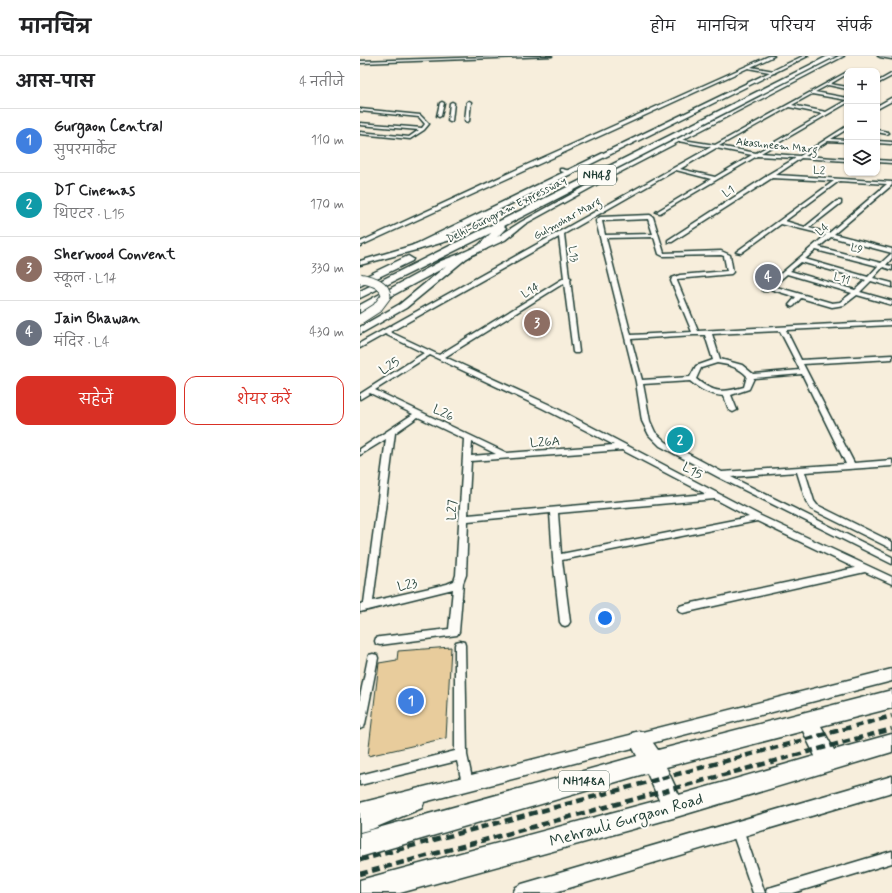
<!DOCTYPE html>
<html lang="hi">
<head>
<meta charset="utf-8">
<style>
	:root { --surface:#fff; --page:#f6f6f6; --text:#202124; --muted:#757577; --line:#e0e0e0; --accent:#d93025 }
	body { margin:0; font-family:Mynerve,"Playpen Sans Deva",sans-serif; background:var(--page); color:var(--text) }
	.controls { position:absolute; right:12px; top:12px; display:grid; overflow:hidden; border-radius:8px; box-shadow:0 1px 3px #0004 }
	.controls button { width:36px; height:36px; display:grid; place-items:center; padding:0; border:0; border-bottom:1px solid var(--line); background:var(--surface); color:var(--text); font:20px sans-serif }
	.you { position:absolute; left:245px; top:562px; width:14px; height:14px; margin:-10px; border:3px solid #fff; border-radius:50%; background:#1a73e8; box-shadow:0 0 0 6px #1a73e833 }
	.badge { display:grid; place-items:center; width:26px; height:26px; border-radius:50%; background:var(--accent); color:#fff; font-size:13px; font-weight:700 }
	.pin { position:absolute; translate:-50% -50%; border:2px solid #fff; box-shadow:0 1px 4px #0006 }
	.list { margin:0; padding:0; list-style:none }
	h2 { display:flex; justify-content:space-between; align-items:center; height:52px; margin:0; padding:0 16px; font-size:17px }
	h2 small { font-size:13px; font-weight:400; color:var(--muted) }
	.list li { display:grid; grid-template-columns:26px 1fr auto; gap:12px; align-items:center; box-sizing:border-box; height:64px; padding:0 16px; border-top:1px solid var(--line) }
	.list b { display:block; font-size:15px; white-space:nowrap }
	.list p { margin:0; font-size:13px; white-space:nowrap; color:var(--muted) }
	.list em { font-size:13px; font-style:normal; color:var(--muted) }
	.actions { display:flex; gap:8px; padding:12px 16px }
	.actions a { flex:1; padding:9px 0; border:1px solid var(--accent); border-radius:12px; text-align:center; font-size:14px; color:var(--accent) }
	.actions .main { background:var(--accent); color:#fff }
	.icon { flex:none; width:22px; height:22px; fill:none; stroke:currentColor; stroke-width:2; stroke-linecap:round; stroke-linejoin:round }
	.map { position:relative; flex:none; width:532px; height:837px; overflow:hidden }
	header { display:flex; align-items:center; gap:24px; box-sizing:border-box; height:56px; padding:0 20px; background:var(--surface); border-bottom:1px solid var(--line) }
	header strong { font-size:19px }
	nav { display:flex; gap:22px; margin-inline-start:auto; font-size:14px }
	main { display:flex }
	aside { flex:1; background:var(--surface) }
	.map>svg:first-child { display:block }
	.building { fill:#e8cc9c; stroke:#1f3d34 }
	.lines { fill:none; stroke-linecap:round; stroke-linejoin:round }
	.street-casing { stroke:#1f3d34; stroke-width:3 }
	.secondary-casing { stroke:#1f3d34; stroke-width:3 }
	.highway-casing { stroke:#1f3d34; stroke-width:3 }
	.street { fill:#fdfcf7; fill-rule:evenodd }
	.secondary { fill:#fdfcf7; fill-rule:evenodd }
	.highway { fill:#fdfcf7; fill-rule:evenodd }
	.rail { stroke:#1f3d34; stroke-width:4.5; stroke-dasharray:8 4.5; stroke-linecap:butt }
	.primary-bridge-casing { stroke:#1f3d34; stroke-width:11; stroke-linecap:butt }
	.primary-bridge { stroke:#fdfcf7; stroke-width:9 }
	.labels { text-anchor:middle; stroke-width:4; stroke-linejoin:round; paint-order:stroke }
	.far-street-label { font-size:11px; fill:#1f3d34; stroke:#fdfcf7 }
	.shield { fill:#fdfcf7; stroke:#62766e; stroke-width:1 }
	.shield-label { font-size:12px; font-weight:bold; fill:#1f3d34 }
	.street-label { font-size:13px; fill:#1f3d34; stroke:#fdfcf7 }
	.near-street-label { font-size:16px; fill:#1f3d34; stroke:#fdfcf7 }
</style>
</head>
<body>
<header>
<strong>मानचित्र</strong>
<nav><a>होम</a><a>मानचित्र</a><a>परिचय</a><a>संपर्क</a></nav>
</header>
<main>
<aside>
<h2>आस-पास<small>4 नतीजे</small></h2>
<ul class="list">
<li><span class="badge" style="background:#3f7fe0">1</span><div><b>Gurgaon Central</b><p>सुपरमार्केट</p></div><em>110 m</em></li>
<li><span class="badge" style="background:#0f9aa8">2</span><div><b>DT Cinemas</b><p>थिएटर · L15</p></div><em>170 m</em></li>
<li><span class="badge" style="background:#8d6e63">3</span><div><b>Sherwood Convent</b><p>स्कूल · L14</p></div><em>330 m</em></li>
<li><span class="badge" style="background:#6b7280">4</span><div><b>Jain Bhawan</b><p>मंदिर · L4</p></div><em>430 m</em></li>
</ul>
<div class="actions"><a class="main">सहेजें</a><a>शेयर करें</a></div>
</aside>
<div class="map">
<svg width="532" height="837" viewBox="0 0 532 837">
	<rect width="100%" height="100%" fill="#f7eedc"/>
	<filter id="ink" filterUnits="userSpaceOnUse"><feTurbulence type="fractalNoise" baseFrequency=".025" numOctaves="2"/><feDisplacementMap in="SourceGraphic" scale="8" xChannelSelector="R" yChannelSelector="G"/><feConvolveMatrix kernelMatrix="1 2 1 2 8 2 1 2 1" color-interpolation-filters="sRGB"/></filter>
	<g filter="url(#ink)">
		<path class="building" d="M 91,591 L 86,682 L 8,700 L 19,607 L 37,604 L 38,595 Z"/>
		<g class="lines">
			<g class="street-casing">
				<path id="street" d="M 160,0 L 192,0 L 0,7 L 0,5 Z
					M 409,0 L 414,0 L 391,11 L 414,15 L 415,17 L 388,12 L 0,190 L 0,186 L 162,111 Z
					M 518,0 L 532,1 L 532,3 L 520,1 Z
					M 487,16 L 487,18 L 470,28 L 487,31 L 487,33 L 468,29 L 455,36 L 487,42 L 487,47 L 401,97 L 440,100 L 487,70 L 487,73 L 471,83 L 487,84 L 487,86 L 468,85 L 445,100 L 487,103 L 487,105 L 441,102 L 416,119 L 532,126 L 532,129 L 474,178 L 532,193 L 532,197 L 471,181 L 459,191 L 521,207 L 532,197 L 532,202 L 526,209 L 532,210 L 532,214 L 523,211 L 513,222 L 532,227 L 532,231 L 511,225 L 500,236 L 532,245 L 532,249 L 497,239 L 484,249 L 472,251 L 441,242 L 434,250 L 432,251 L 429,249 L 436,241 L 410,233 L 407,235 L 403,235 L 403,233 L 466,179 L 421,168 L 381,197 L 376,196 L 474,125 L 412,122 L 312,186 L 308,186 L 308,184 L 407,120 L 407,119 L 436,102 L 397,100 L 300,157 L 296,156 L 351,123 L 316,114 L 204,178 L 209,221 L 211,222 L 210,223 L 219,296 L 218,297 L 214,297 L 213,296 L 204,227 L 85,301 L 188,348 L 401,460 L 532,521 L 532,528 L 505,516 L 323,557 L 320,556 L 318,553 L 320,550 L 323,549 L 495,512 L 397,465 L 202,504 L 210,566 L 208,569 L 205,570 L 202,569 L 200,566 L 193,502 L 190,457 L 108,465 L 106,519 L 103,527 L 99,576 L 97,579 L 20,589 L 16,588 L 15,585 L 16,582 L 20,581 L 89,573 L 93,533 L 0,556 L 0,548 L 4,547 L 26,383 L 0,399 L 0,393 L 53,358 L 10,337 L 0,343 L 0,338 L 64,297 L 25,278 L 0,292 L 0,287 L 351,91 L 318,85 L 317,83 L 355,89 ZM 452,38 L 487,44 L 466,56 L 432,49 ZM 429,51 L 463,58 L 396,97 L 359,90 ZM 356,92 L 392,99 L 355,121 L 320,113 ZM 479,125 L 527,128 L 469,177 L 449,172 L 481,147 L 481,145 L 477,145 L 445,171 L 425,165 ZM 199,181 L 204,222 L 79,299 L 30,276 ZM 456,194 L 518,210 L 508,221 L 445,203 ZM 441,206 L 506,224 L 495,234 L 430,215 ZM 427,218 L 492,237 L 480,246 L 472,247 L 413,230 ZM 70,299 L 182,352 L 254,389 L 147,397 L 15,334 ZM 58,361 L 104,383 L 96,519 L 94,525 L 87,528 L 13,545 L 35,377 ZM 112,386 L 136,398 L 111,400 ZM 262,394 L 346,438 L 108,459 L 111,405 ZM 355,443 L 389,461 L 201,498 L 198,457 Z
					M 531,18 L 532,18 L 532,20 L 517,28 L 517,26 Z
					M 531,42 L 532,42 L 532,45 L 517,53 L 517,50 Z
					M 109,45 L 111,46 L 109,65 L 107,66 L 105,65 L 107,46 Z
					M 82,46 L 84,47 L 81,60 L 79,61 L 77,60 L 80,47 Z
					M 92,46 L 94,47 L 92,65 L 90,66 L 88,65 L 90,47 Z
					M 0,53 L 60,59 L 69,68 L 64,74 L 50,83 L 0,78 L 0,76 L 49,81 L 59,74 L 0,69 L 0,67 L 62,72 L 65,68 L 59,61 L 0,55 Z
					M 517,74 L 528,76 L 529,77 L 527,78 L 517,76 Z
					M 517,85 L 532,86 L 532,88 L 517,87 Z
					M 517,104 L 532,105 L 532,107 L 517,106 Z
					M 202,113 L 210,115 L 210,116 L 208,117 L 200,115 L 200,113 Z
					M 245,121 L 255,123 L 255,124 L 253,125 L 243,123 L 243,121 Z
					M 290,159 L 293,161 L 304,197 L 361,195 L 370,199 L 373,216 L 371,218 L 317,223 L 317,225 L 338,275 L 532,265 L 532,269 L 426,274 L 441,304 L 532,299 L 532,303 L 443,308 L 494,407 L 532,404 L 532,410 L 445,416 L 454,445 L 457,449 L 532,486 L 532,493 L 451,453 L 446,445 L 437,416 L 371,421 L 532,501 L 532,508 L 358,421 L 300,390 L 289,379 L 282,365 L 276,326 L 236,165 L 240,161 ZM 288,163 L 293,178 L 245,179 L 242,165 ZM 294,181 L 299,198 L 303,200 L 361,199 L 364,200 L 367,215 L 320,219 L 312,222 L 311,225 L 332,276 L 271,279 L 246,182 ZM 420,275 L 440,314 L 393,318 L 382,309 L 360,303 L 352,278 ZM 334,279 L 345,279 L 353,304 L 336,310 L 330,321 L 282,324 L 271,283 ZM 357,307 C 369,309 379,311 387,320 L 384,331 C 363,337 353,337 336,323 L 341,312 ZM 442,318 L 486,408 L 362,416 L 306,386 L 295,376 L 290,365 L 283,328 L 330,325 C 341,334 350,339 364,340 L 369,354 L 373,356 L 377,354 L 371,339 L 389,333 L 394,322 Z
					M 100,585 L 104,586 L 105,589 L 107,699 L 113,727 L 111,731 L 107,732 L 103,731 L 97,705 L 0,729 L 0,719 L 95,695 L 95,589 L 96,586 Z
					M 13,598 L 17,599 L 18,602 L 5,668 L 4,671 L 0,673 L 0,641 L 8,602 L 9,599 Z
					M 377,767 L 381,769 L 383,773 L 405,837 L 393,837 L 371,773 L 373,769 Z
					M 532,795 L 532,807 L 433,837 L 406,837 L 407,832 L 412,831 Z"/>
			</g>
			<g class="secondary-casing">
				<path id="secondary" d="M 443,0 L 448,0 L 60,193 L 0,209 L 0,205 L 54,189 Z
					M 479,0 L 484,0 L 247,123 L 165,168 L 145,184 L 108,201 L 46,252 L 0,278 L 0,271 L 40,248 L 102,197 L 139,180 L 161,166 L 243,121 Z
					M 532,613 L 532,625 L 64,746 L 62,752 L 12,773 L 0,776 L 0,747 Z
					M 532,720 L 532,736 L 192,837 L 153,837 L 156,831 L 162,828 Z"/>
			</g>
			<g class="highway-casing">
				<path id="highway" d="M 468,0 L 476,0 L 144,170 L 146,172 L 144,174 L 126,193 L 122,194 L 117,191 L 131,177 L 0,242 L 0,235 Z
					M 101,175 L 104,176 L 106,178 L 104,180 L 57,194 L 52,191 L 53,189 Z
					M 105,196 L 109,197 L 110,199 L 109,201 L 89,209 L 0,257 L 0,249 L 81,205 Z
					M 48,200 L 53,203 L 52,205 L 0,230 L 0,223 Z
					M 532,634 L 532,652 L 461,670 L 474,694 L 532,678 L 532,696 L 313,762 L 40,837 L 0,837 L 0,824 L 299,744 L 287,717 L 0,801 L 0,777 L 277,700 L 269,684 L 272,677 L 279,675 L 286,677 L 298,694 ZM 443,675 L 455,700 L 319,739 L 306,711 Z"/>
			</g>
			<use href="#street" class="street"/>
			<use href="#secondary" class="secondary"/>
			<use href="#highway" class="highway"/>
			<path class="rail" d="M 0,804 L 532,660
				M 0,818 L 532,673"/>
			<g class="primary-bridge-casing">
				<path id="primary-bridge" d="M 0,222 C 11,225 25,227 26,240 L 17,252 L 0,263"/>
			</g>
			<use href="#primary-bridge" class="primary-bridge"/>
		</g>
	</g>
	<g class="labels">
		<g class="far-street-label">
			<text transform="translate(417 89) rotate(6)" y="4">Akashneem Marg</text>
			<text transform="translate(459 114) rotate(4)" y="4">L2</text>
			<text transform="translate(368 135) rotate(-34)" y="4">L1</text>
			<text transform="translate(146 153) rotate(-27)" y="4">Delhi-Gurugram Expressway</text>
			<text transform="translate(207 162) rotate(-29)" y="4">Gulmohar Marg</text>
			<text transform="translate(462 173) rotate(-40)" y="4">L4</text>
			<text transform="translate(497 192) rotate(15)" y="4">L9</text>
			<text transform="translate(214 198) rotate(81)" y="4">L13</text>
			<text transform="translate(482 222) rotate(16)" y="4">L11</text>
			<text transform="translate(170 234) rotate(-32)" y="4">L14</text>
		</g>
		<g class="shield">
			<rect x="218" y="109" width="38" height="20" rx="3"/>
			<rect x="199" y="715" width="50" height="20" rx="3"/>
		</g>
		<g class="shield-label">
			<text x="237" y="123">NH48</text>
			<text x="224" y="729">NH148A</text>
		</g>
		<g class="street-label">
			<text transform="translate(29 309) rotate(-33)" y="5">L25</text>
			<text transform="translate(84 356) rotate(26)" y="5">L26</text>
			<text transform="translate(185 385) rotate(-4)" y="5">L26A</text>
			<text transform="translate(333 414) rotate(29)" y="5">L15</text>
			<text transform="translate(91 454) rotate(-87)" y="5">L27</text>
			<text transform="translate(47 528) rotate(-13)" y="5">L23</text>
		</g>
		<g class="near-street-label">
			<text transform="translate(266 763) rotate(-16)" y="6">Mehrauli Gurgaon Road</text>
		</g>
	</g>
</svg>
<div class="controls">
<button>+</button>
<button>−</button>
<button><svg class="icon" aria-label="layers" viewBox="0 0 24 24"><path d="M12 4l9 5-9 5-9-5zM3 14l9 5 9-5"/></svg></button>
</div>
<div class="you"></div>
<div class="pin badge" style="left:51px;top:645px;background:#3f7fe0">1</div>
<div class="pin badge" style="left:320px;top:384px;background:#0f9aa8">2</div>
<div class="pin badge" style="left:177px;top:267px;background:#8d6e63">3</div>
<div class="pin badge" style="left:408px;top:221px;background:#6b7280">4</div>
</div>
</main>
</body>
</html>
